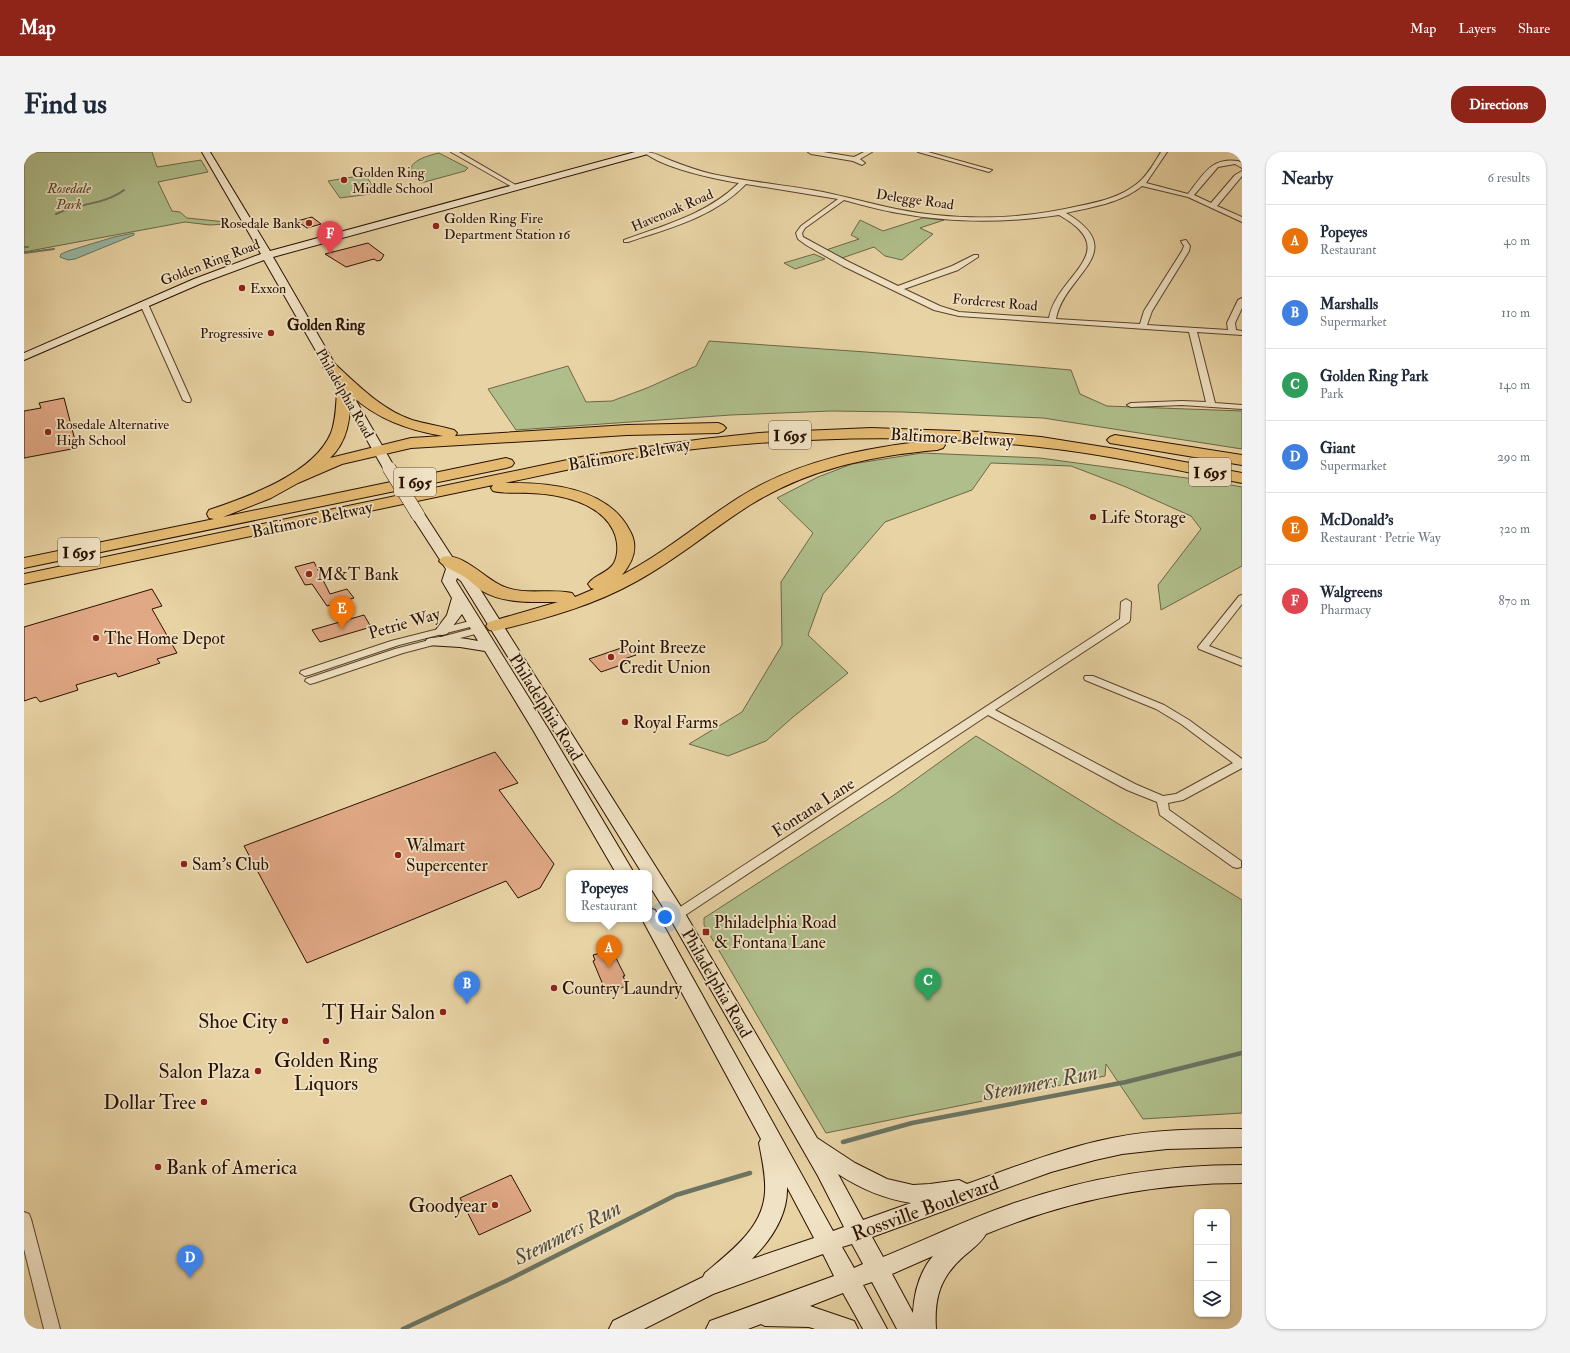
<!DOCTYPE html>
<html lang="en">
<head>
<meta charset="utf-8">
<style>
	:root { --surface:#fff; --page:#f2f2f3; --text:#1f2937; --muted:#747a83; --line:#e0e1e3; --accent:#8f2418 }
	body { margin:0; font-family:"IM FELL Double Pica",serif; background:var(--page); color:var(--text) }
	.controls { position:absolute; right:12px; bottom:12px; display:grid; overflow:hidden; border-radius:8px; box-shadow:0 1px 3px #0004 }
	.controls button { width:36px; height:36px; display:grid; place-items:center; padding:0; border:0; border-bottom:1px solid var(--line); background:var(--surface); color:var(--text); font:20px sans-serif }
	.you { position:absolute; left:641px; top:765px; width:14px; height:14px; margin:-10px; border:3px solid #fff; border-radius:50%; background:#1a73e8; box-shadow:0 0 0 6px #1a73e833 }
	.badge { display:grid; place-items:center; width:26px; height:26px; border-radius:50%; background:var(--accent); color:#fff; font-size:13px; font-weight:700 }
	.pin { position:absolute; translate:-50% -33px; filter:drop-shadow(0 1px 2px #0008) }
	.pin::after { content:''; position:absolute; top:21px; width:14px; height:12px; background:inherit; clip-path:polygon(0 0,100% 0,50% 100%) }
	.popup { position:absolute; left:542px; top:718px; width:86px; height:52px; box-sizing:border-box; display:grid; place-content:center; border-radius:8px; background:var(--surface); filter:drop-shadow(0 1px 3px #0005); font-size:13px; white-space:nowrap; color:var(--muted) }
	.popup b { font-size:15px; color:var(--text) }
	.popup::after { content:''; position:absolute; left:50%; top:100%; margin-left:-8px; border:8px solid transparent; border-top-color:var(--surface) }
	.list { margin:0; padding:0; list-style:none }
	h2 { display:flex; justify-content:space-between; align-items:center; height:52px; margin:0; padding:0 16px; font-size:17px }
	h2 small { font-size:13px; font-weight:400; color:var(--muted) }
	.list li { display:grid; grid-template-columns:26px 1fr auto; gap:12px; align-items:center; box-sizing:border-box; height:72px; padding:0 16px; border-top:1px solid var(--line) }
	.list b { display:block; font-size:15px; white-space:nowrap }
	.list p { margin:0; font-size:13px; white-space:nowrap; color:var(--muted) }
	.list em { font-size:13px; font-style:normal; color:var(--muted) }
	.icon { flex:none; width:22px; height:22px; fill:none; stroke:currentColor; stroke-width:2; stroke-linecap:round; stroke-linejoin:round }
	.map { position:relative; flex:none; width:1218px; height:1177px; overflow:hidden; border-radius:16px }
	header { display:flex; align-items:center; gap:24px; box-sizing:border-box; height:56px; padding:0 20px; background:var(--accent); color:#fff }
	header strong { font-size:19px }
	nav { display:flex; gap:22px; margin-inline-start:auto; font-size:14px }
	.intro { display:flex; align-items:center; justify-content:space-between; box-sizing:border-box; height:96px; padding:0 24px }
	h1 { margin:0; font-size:28px }
	.button { padding:10px 18px; border-radius:16px; background:var(--accent); color:#fff; font-size:14px; font-weight:700 }
	main { display:flex; gap:24px; padding:0 24px }
	aside { flex:1; background:var(--surface); border-radius:16px; box-shadow:0 1px 3px #0004 }
	.map>svg:first-child { display:block }
	.green { fill:#afbe8b; stroke:#6c6846 }
	.water { fill:#97b8a5; stroke:#6b7563 }
	.lines { fill:none; stroke-linecap:round; stroke-linejoin:round }
	.stream-far1 { stroke:#6b7563; stroke-width:2 }
	.stream { stroke:#6b7563; stroke-width:4.5 }
	.building { fill:#e1a885; stroke:#2a1100 }
	.street-casing { stroke:#5a4229; stroke-width:2 }
	.secondary-casing { stroke:#2a1100; stroke-width:2 }
	.highway-casing { stroke:#2a1100; stroke-width:2 }
	.street { fill:#f0e2c4; fill-rule:evenodd }
	.secondary { fill:#f0e2c4; fill-rule:evenodd }
	.highway { fill:#e4ba72; fill-rule:evenodd }
	.secondary-bridge-casing { stroke:#2a1100; stroke-width:14; stroke-linecap:butt }
	.secondary-bridge { stroke:#f0e2c4; stroke-width:13 }
	.poi-dot { fill:#8f2418; stroke:#f0e2c4; stroke-width:1.5 }
	.labels { text-anchor:middle; stroke-width:3.5; stroke-linejoin:round; paint-order:stroke }
	.far-poi-label { font-size:14px; fill:#2a1100; stroke:#f0e2c4; text-anchor:start }
	.far-park-label { font-size:14px; font-style:italic; fill:#52452a; stroke:#f0e2c4 }
	.far-street-label { font-size:14px; fill:#2a1100; stroke:#f0e2c4 }
	.far-neighbourhood-label { font-size:15px; font-weight:bold; fill:#2a1100; stroke:#f0e2c4 }
	.shield { fill:#f0e2c4; stroke:#65503b; stroke-width:1 }
	.shield-label { font-size:16px; font-weight:bold; fill:#2a1100 }
	.street-label { font-size:17px; fill:#2a1100; stroke:#f0e2c4 }
	.poi-label { font-size:17px; fill:#2a1100; stroke:#f0e2c4; text-anchor:start }
	.near-poi-label { font-size:20px; fill:#2a1100; stroke:#f0e2c4; text-anchor:end }
	.near-street-label { font-size:20px; fill:#2a1100; stroke:#f0e2c4 }
	.near-water-label { font-size:22px; font-style:italic; fill:#504b3a; stroke:#f0e2c4 }
</style>
</head>
<body>
<header>
<strong>Map</strong>
<nav><a>Map</a><a>Layers</a><a>Share</a></nav>
</header>
<div class="intro"><h1>Find us</h1><a class="button">Directions</a></div>
<main>
<div class="map">
<svg width="1218" height="1177" viewBox="0 0 1218 1177">
	<rect width="100%" height="100%" fill="#e8d3a4"/>
	<filter id="stains"><feTurbulence type="fractalNoise" baseFrequency=".005" numOctaves="4"/><feColorMatrix values="0 0 0 0 .2 0 0 0 0 .09 0 0 0 0 .02 0 0 0 .5 -.17"/></filter>
	<radialGradient id="worn" r=".72"><stop offset=".6" stop-color="#630" stop-opacity="0"/><stop offset="1" stop-color="#630" stop-opacity=".3"/></radialGradient>
	<path class="green" d="M 0,0 L 128,0 L 133,15 L 177,8 L 184,20 L 134,30 L 148,59 L 156,60 L 163,66 L 202,70 L 201,72 L 186,73 L 161,70 L 0,100 Z
		M 415,1 L 444,16 L 441,19 L 397,31 C 373,14 397,5 415,1 Z
		M 341,23 L 354,41 L 316,46 L 304,29 Z
		M 899,66 L 920,68 L 896,76 L 909,82 L 878,108 L 861,104 L 850,95 L 818,106 L 802,98 L 835,87 L 827,83 L 836,68 L 859,79 Z
		M 790,102 L 801,107 L 771,117 L 760,111 Z
		M 685,189 L 842,200 L 1047,218 L 1056,242 L 1083,254 L 1218,259 L 1218,297 L 1019,266 L 879,260 L 807,259 L 707,263 L 492,278 L 464,237 L 544,214 L 562,250 L 588,249 L 623,236 L 672,214 Z
		M 898,301 L 1016,306 L 1185,329 L 1218,335 L 1218,414 L 1137,458 L 1134,433 L 1177,377 L 1167,364 L 1102,335 L 1047,314 L 967,311 L 948,338 L 861,370 L 799,442 L 784,483 L 824,521 L 769,565 L 742,589 L 704,604 L 665,592 L 718,560 L 758,493 L 757,430 L 789,381 L 753,346 L 794,325 L 828,312 Z
		M 952,584 L 1218,748 L 1218,961 L 1119,967 L 1082,912 L 1081,924 L 802,981 L 680,773 L 680,766 L 870,643 Z"/>
	<path class="water" d="M 110,81 L 110,83 L 51,107 L 44,108 L 36,105 L 37,102 L 44,99 L 90,85 Z"/>
	<g class="lines">
		<path class="stream-far1" d="M 32,62 C 54,51 80,53 100,38
			M 0,95 L 4,95
			M 0,101 L 30,97"/>
		<path class="stream" d="M 819,990 L 888,971 L 1102,930 L 1218,901
			M 379,1177 L 486,1127 L 652,1043 L 726,1021"/>
	</g>
	<path class="building" d="M 288,65 L 297,72 L 283,76 L 273,69 Z
		M 344,91 L 360,103 L 357,108 L 353,109 L 350,107 L 322,115 L 301,102 Z
		M 40,246 L 53,296 L 0,306 L 0,259 L 17,256 L 15,251 Z
		M 290,410 L 306,442 L 323,437 L 330,446 L 303,454 L 288,432 L 281,433 L 271,415 Z
		M 128,437 L 138,454 L 128,457 L 153,501 L 133,507 L 136,511 L 94,525 L 92,521 L 52,533 L 54,538 L 16,550 L 12,545 L 0,549 L 0,475 Z
		M 340,463 L 347,475 L 296,490 L 288,478 Z
		M 603,494 L 612,503 L 600,507 L 603,511 L 577,520 L 565,507 Z
		M 471,600 L 494,631 L 475,638 L 530,712 L 516,736 L 494,746 L 482,729 L 283,811 L 220,694 Z
		M 588,798 L 601,824 L 599,824 L 603,834 L 582,840 L 569,809 L 571,808 L 569,803 Z
		M 487,1023 L 507,1059 L 455,1083 L 436,1046 Z"/>
	<g class="lines">
		<g class="street-casing">
			<path id="street" d="M 427,0 L 435,0 L 495,35 L 490,36 Z
				M 620,0 C 631,0 638,5 648,9 C 661,14 675,19 688,22 C 725,30 762,33 799,40 C 823,45 848,52 872,57 C 932,69 996,68 1055,54 C 1075,50 1097,45 1114,31 C 1124,23 1130,11 1137,0 L 1143,0 L 1122,31 L 1164,42 C 1179,23 1187,5 1214,9 L 1218,11 L 1218,16 L 1211,12 L 1194,15 L 1170,43 L 1187,51 L 1211,23 L 1218,19 L 1218,24 L 1193,54 L 1218,65 L 1218,70 L 1164,45 L 1118,34 C 1097,51 1068,55 1042,61 C 1108,100 1040,122 1032,167 L 1116,172 L 1120,159 L 1158,99 L 1160,94 L 1157,89 L 1162,88 L 1166,94 L 1165,99 L 1128,159 L 1123,173 L 1204,178 L 1203,171 L 1214,148 L 1218,146 L 1218,156 L 1211,171 L 1212,178 L 1218,179 L 1218,183 L 1173,180 L 1191,251 L 1218,253 L 1218,257 L 1158,253 L 1107,255 L 1103,253 L 1107,251 L 1158,249 L 1182,250 L 1165,180 L 935,164 L 910,158 L 819,114 L 782,93 L 774,87 L 772,81 L 777,74 L 814,47 L 722,32 C 690,65 646,76 604,90 L 600,90 L 600,88 C 641,73 683,62 715,31 C 691,27 638,16 620,0 ZM 820,48 C 838,53 856,58 874,61 C 927,71 982,71 1035,63 C 1101,100 1033,122 1025,166 L 935,160 L 916,154 L 880,137 L 934,118 L 954,105 L 954,103 L 950,103 L 928,114 L 874,134 L 825,110 L 779,85 L 778,81 L 781,76 Z
				M 784,0 L 799,0 L 830,5 L 840,0 L 848,0 L 836,7 L 841,11 L 838,13 L 829,9 L 787,2 Z
				M 894,0 L 904,0 L 968,18 L 965,20 Z
				M 117,150 L 120,150 L 124,152 L 167,248 L 166,250 L 163,250 L 159,248 L 116,152 Z
				M 1218,443 L 1218,452 L 1185,494 L 1218,507 L 1218,514 L 1175,497 L 1174,495 L 1215,444 Z
				M 1102,447 L 1107,450 L 1106,468 L 1105,470 L 971,558 L 1111,632 L 1139,644 L 1152,642 L 1209,611 L 1157,572 L 1132,557 L 1061,528 L 1060,526 L 1061,524 L 1069,524 L 1140,553 L 1165,568 L 1218,607 L 1218,616 L 1159,648 L 1144,651 L 1145,658 L 1217,709 L 1217,715 L 1213,716 L 1209,715 L 1136,663 L 1133,650 L 1103,638 L 964,563 L 657,766 L 628,772 L 624,770 L 622,767 L 625,767 L 625,763 L 650,759 L 1096,467 L 1097,450 Z
				M 450,468 L 455,471 L 454,473 L 375,493 L 285,523 L 281,524 L 276,521 L 277,519 L 367,489 Z
				M 455,475 L 460,478 L 459,480 L 379,501 L 290,531 L 286,532 L 281,529 L 282,527 L 371,497 Z
				M 0,1060 L 5,1062 L 7,1067 L 36,1177 L 20,1177 L 0,1097 Z"/>
		</g>
		<g class="secondary-casing">
			<path id="secondary" d="M 178,0 L 186,0 L 246,99 L 611,0 L 625,0 L 624,2 L 249,105 L 371,316 L 370,319 L 360,319 L 359,316 L 240,108 L 178,131 L 0,208 L 0,201 L 170,127 L 237,102 Z
				M 394,359 L 399,360 L 434,414 L 449,426 L 659,758 L 793,986 L 831,1011 L 863,1027 L 889,1033 L 906,1032 L 935,1028 L 943,1032 C 991,1015 1038,996 1088,986 C 1130,977 1175,977 1218,977 L 1218,995 L 1143,997 L 1098,1002 L 1071,1008 L 1027,1020 L 848,1085 L 859,1105 C 901,1088 942,1068 985,1053 C 1061,1026 1138,1013 1218,1013 L 1218,1031 C 1130,1031 1044,1048 962,1082 C 957,1091 948,1097 940,1104 C 916,1125 910,1146 912,1177 L 873,1177 L 848,1130 L 839,1133 L 863,1177 L 839,1177 L 819,1141 L 786,1154 L 830,1169 L 834,1177 L 791,1177 L 785,1175 L 741,1174 L 737,1172 L 724,1177 L 682,1177 L 686,1169 L 810,1124 L 799,1102 L 689,1142 L 620,1177 L 585,1177 L 589,1169 L 679,1125 L 681,1121 C 707,1099 739,1076 741,1040 C 742,1024 738,1007 735,991 L 737,987 L 618,767 L 625,767 L 625,756 L 631,758 L 809,1079 L 820,1075 L 794,1024 L 647,768 L 625,733 L 625,721 L 618,721 L 437,429 L 433,426 L 432,429 L 525,578 L 610,721 L 592,721 L 509,578 L 461,499 L 436,495 L 403,493 L 401,490 L 403,487 C 419,483 438,486 454,489 L 438,462 L 423,482 L 418,483 L 413,482 L 411,479 L 423,463 L 428,446 L 418,429 L 422,417 L 387,363 L 389,360 ZM 814,1022 C 837,1037 861,1047 887,1051 L 839,1068 ZM 763,1035 L 790,1086 L 728,1107 C 747,1088 764,1063 763,1035 ZM 828,1092 L 839,1112 L 830,1116 L 818,1095 ZM 909,1104 C 896,1119 890,1141 889,1161 L 868,1122 Z"/>
		</g>
		<g class="highway-casing">
			<path id="highway" d="M 306,211 L 311,212 C 335,234 357,257 388,268 C 402,272 416,274 430,278 L 433,281 L 431,284 L 603,273 L 694,271 L 699,273 L 702,276 L 699,279 L 694,281 L 603,283 L 387,296 L 318,312 L 274,331 L 247,346 L 199,365 L 482,306 L 488,308 L 490,311 L 488,314 L 482,316 L 0,416 L 0,406 L 190,367 L 185,366 L 183,362 L 185,358 C 223,345 290,322 307,281 C 312,268 312,253 313,239 L 315,236 L 318,235 L 299,215 L 301,212 ZM 327,243 C 353,267 384,278 419,284 L 387,286 L 306,306 C 324,289 326,267 327,243 Z
				M 847,276 L 960,280 L 1017,285 L 1092,297 L 1218,321 L 1218,331 C 1151,318 1083,302 1015,295 C 885,280 754,285 624,303 C 576,310 528,321 481,331 C 524,330 584,335 606,379 C 615,395 609,410 598,423 C 639,402 675,371 714,346 C 774,308 843,295 913,288 L 919,290 L 921,293 L 919,296 L 913,298 C 846,304 784,317 726,353 C 688,377 653,407 613,429 C 569,454 520,467 471,479 L 465,478 L 462,474 L 465,470 L 534,450 C 510,450 480,452 458,439 C 451,434 446,428 439,424 C 431,419 421,416 415,409 L 418,405 C 438,400 460,426 478,434 C 500,444 526,436 548,441 L 551,445 L 570,437 L 567,436 L 564,432 C 570,423 584,421 590,411 C 595,401 594,388 589,378 C 575,350 535,342 506,341 C 494,340 481,342 469,339 L 467,336 L 469,333 L 0,432 L 0,422 L 567,303 L 679,287 L 735,281 Z
				M 1091,283 L 1218,303 L 1218,313 L 1086,291 L 1083,288 L 1086,285 Z"/>
		</g>
		<use href="#street" class="street"/>
		<use href="#secondary" class="secondary"/>
		<use href="#highway" class="highway"/>
		<g class="secondary-bridge-casing">
			<path id="secondary-bridge" d="M 365,316 L 394,363"/>
		</g>
		<use href="#secondary-bridge" class="secondary-bridge"/>
	</g>
	<g class="poi-dot">
		<circle cx="320" cy="28" r="4"/>
		<circle cx="285" cy="71" r="4"/>
		<circle cx="412" cy="74" r="4"/>
		<circle cx="218" cy="136" r="4"/>
		<circle cx="247" cy="181" r="4"/>
		<circle cx="24" cy="280" r="4"/>
		<circle cx="1069" cy="365" r="4"/>
		<circle cx="285" cy="422" r="4"/>
		<circle cx="72" cy="486" r="4"/>
		<circle cx="587" cy="505" r="4"/>
		<circle cx="601" cy="570" r="4"/>
		<circle cx="374" cy="703" r="4"/>
		<circle cx="160" cy="712" r="4"/>
		<rect x="678" y="776" width="8" height="8" rx="2"/>
		<circle cx="530" cy="836" r="4"/>
		<circle cx="419" cy="860" r="4"/>
		<circle cx="261" cy="869" r="4"/>
		<circle cx="302" cy="889" r="4"/>
		<circle cx="234" cy="919" r="4"/>
		<circle cx="180" cy="950" r="4"/>
		<circle cx="134" cy="1015" r="4"/>
		<circle cx="471" cy="1053" r="4"/>
	</g>
	<g class="labels">
		<g class="far-poi-label">
			<text x="328" y="25">Golden Ring<tspan x="328" dy="16">Middle School</tspan></text>
			<text x="420" y="71">Golden Ring Fire<tspan x="420" dy="16">Department Station 16</tspan></text>
			<text x="277" y="76" text-anchor="end">Rosedale Bank</text>
			<text x="226" y="141">Exxon</text>
			<text x="239" y="186" text-anchor="end">Progressive</text>
			<text x="32" y="277">Rosedale Alternative<tspan x="32" dy="16">High School</tspan></text>
		</g>
		<g class="far-park-label">
			<text x="45" y="41">Rosedale<tspan x="45" dy="16">Park</tspan></text>
		</g>
		<g class="far-street-label">
			<text transform="translate(891 47) rotate(8)" y="5">Delegge Road</text>
			<text transform="translate(648 58) rotate(-23)" y="5">Havenoak Road</text>
			<text transform="translate(186 110) rotate(-21)" y="5">Golden Ring Road</text>
			<text transform="translate(971 150) rotate(5)" y="5">Fordcrest Road</text>
			<text transform="translate(321 241) rotate(60)" y="5">Philadelphia Road</text>
		</g>
		<g class="far-neighbourhood-label">
			<text x="302" y="178">Golden Ring</text>
		</g>
		<g class="shield">
			<rect x="745" y="269" width="42" height="28" rx="3"/>
			<rect x="1165" y="306" width="42" height="28" rx="3"/>
			<rect x="370" y="316" width="42" height="28" rx="3"/>
			<rect x="34" y="386" width="42" height="28" rx="3"/>
		</g>
		<g class="shield-label">
			<text x="766" y="289">I 695</text>
			<text x="1186" y="326">I 695</text>
			<text x="391" y="336">I 695</text>
			<text x="55" y="406">I 695</text>
		</g>
		<g class="street-label">
			<text transform="translate(928 285) rotate(3)" y="6">Baltimore Beltway</text>
			<text transform="translate(605 302) rotate(-10)" y="6">Baltimore Beltway</text>
			<text transform="translate(288 367) rotate(-12)" y="6">Baltimore Beltway</text>
			<text transform="translate(380 471) rotate(-16)" y="6">Petrie Way</text>
			<text transform="translate(522 555) rotate(58)" y="6">Philadelphia Road</text>
			<text transform="translate(789 655) rotate(-33)" y="6">Fontana Lane</text>
			<text transform="translate(693 831) rotate(60)" y="6">Philadelphia Road</text>
		</g>
		<g class="poi-label">
			<text x="1077" y="371">Life Storage</text>
			<text x="293" y="428">M&amp;T Bank</text>
			<text x="80" y="492">The Home Depot</text>
			<text x="595" y="501">Point Breeze<tspan x="595" dy="20">Credit Union</tspan></text>
			<text x="609" y="576">Royal Farms</text>
			<text x="382" y="699">Walmart<tspan x="382" dy="20">Supercenter</tspan></text>
			<text x="168" y="718">Sam's Club</text>
			<text x="690" y="776">Philadelphia Road<tspan x="690" dy="20">&amp; Fontana Lane</tspan></text>
			<text x="538" y="842">Country Laundry</text>
		</g>
		<g class="near-poi-label">
			<text x="411" y="867">TJ Hair Salon</text>
			<text x="253" y="876">Shoe City</text>
			<text x="302" y="915" text-anchor="middle">Golden Ring<tspan x="302" dy="23">Liquors</tspan></text>
			<text x="226" y="926">Salon Plaza</text>
			<text x="172" y="957">Dollar Tree</text>
			<text x="142" y="1022" text-anchor="start">Bank of America</text>
			<text x="463" y="1060">Goodyear</text>
		</g>
		<g class="near-street-label">
			<text transform="translate(901 1056) rotate(-20)" y="7">Rossville Boulevard</text>
		</g>
		<g class="near-water-label">
			<text transform="translate(1016 930) rotate(-11)" y="8">Stemmers Run</text>
			<text transform="translate(543 1080) rotate(-27)" y="8">Stemmers Run</text>
		</g>
	</g>
	<rect width="100%" height="100%" filter="url(#stains)"/>
	<rect width="100%" height="100%" fill="url(#worn)"/>
</svg>
<div class="controls">
<button>+</button>
<button>−</button>
<button><svg class="icon" aria-label="layers" viewBox="0 0 24 24"><path d="M12 4l9 5-9 5-9-5zM3 14l9 5 9-5"/></svg></button>
</div>
<div class="you"></div>
<div class="pin badge" style="left:585px;top:816px;background:#e8710a">A</div>
<div class="popup"><b>Popeyes</b>Restaurant</div>
<div class="pin badge" style="left:443px;top:852px;background:#3f7fe0">B</div>
<div class="pin badge" style="left:904px;top:849px;background:#2e9e5b">C</div>
<div class="pin badge" style="left:166px;top:1126px;background:#3f7fe0">D</div>
<div class="pin badge" style="left:318px;top:477px;background:#e8710a">E</div>
<div class="pin badge" style="left:306px;top:102px;background:#e0444e">F</div>
</div>
<aside>
<h2>Nearby<small>6 results</small></h2>
<ul class="list">
<li><span class="badge" style="background:#e8710a">A</span><div><b>Popeyes</b><p>Restaurant</p></div><em>40 m</em></li>
<li><span class="badge" style="background:#3f7fe0">B</span><div><b>Marshalls</b><p>Supermarket</p></div><em>110 m</em></li>
<li><span class="badge" style="background:#2e9e5b">C</span><div><b>Golden Ring Park</b><p>Park</p></div><em>140 m</em></li>
<li><span class="badge" style="background:#3f7fe0">D</span><div><b>Giant</b><p>Supermarket</p></div><em>290 m</em></li>
<li><span class="badge" style="background:#e8710a">E</span><div><b>McDonald's</b><p>Restaurant · Petrie Way</p></div><em>320 m</em></li>
<li><span class="badge" style="background:#e0444e">F</span><div><b>Walgreens</b><p>Pharmacy</p></div><em>870 m</em></li>
</ul>
</aside>
</main>
</body>
</html>
